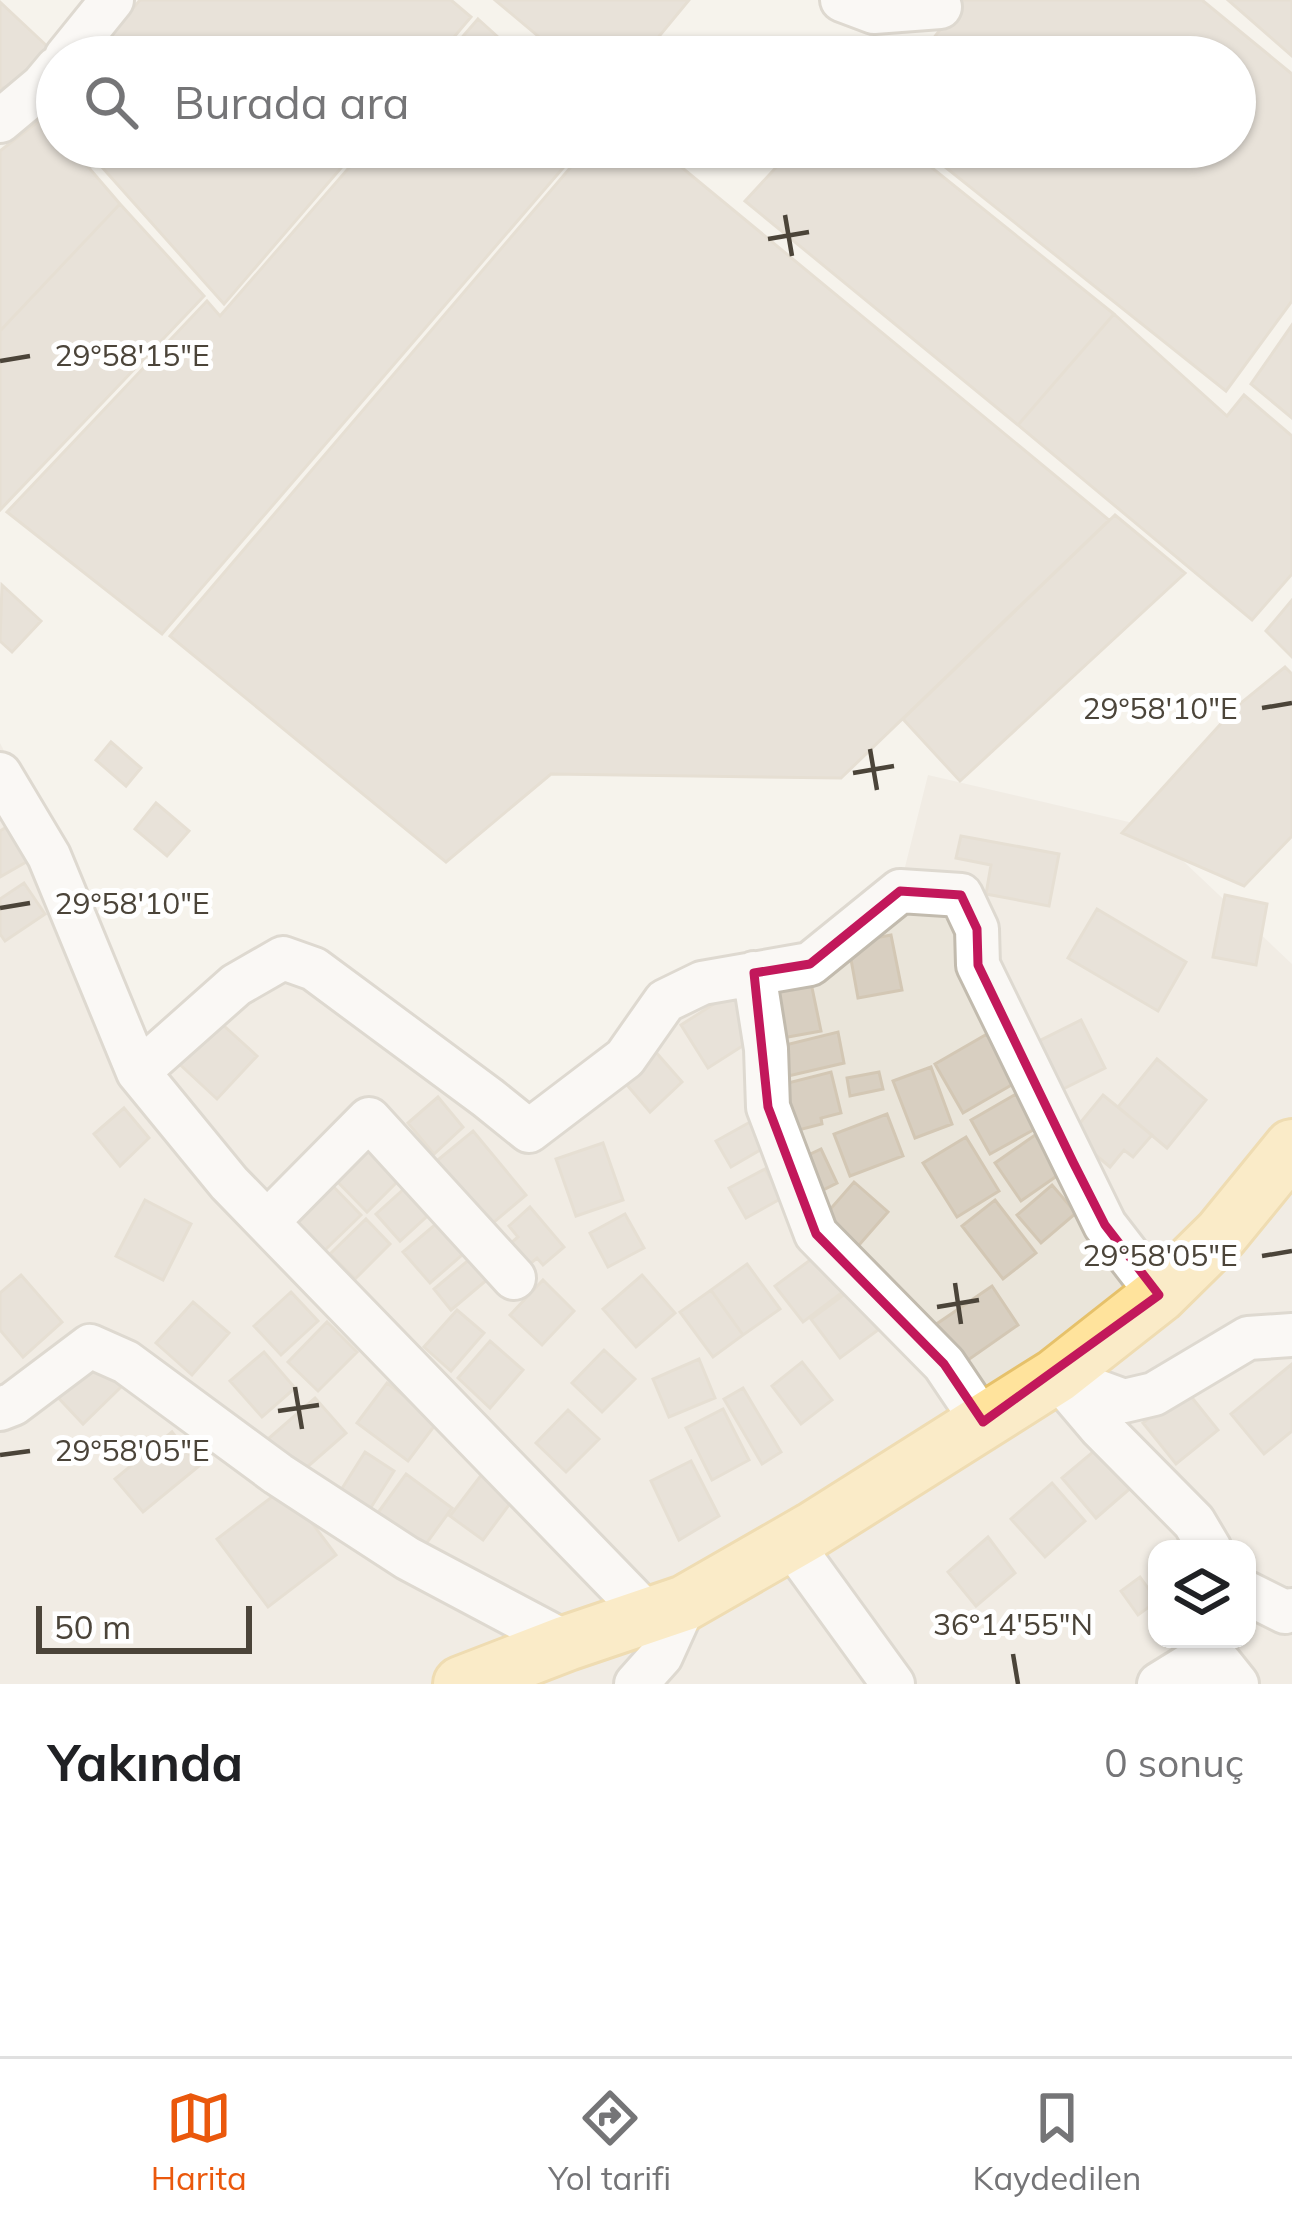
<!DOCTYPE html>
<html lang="tr">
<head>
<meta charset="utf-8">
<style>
	:root { --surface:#fff; --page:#f2f2f2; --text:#202124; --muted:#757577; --line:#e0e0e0; --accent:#ea580c }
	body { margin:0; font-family:Mulish,sans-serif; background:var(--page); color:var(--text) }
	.controls { position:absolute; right:36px; bottom:36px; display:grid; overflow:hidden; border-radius:24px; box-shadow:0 3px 9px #0004 }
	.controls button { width:108px; height:108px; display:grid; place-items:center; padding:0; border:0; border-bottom:3px solid var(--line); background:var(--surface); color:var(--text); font:60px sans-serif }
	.scale { position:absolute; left:36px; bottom:30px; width:216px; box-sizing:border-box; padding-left:12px; border:6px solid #4b4439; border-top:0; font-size:33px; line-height:42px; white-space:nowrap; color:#4b4439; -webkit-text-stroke:9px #fff; paint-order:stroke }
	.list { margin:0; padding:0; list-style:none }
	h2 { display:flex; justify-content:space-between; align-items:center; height:156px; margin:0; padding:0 48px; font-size:51px }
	h2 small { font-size:39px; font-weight:400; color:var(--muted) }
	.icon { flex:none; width:66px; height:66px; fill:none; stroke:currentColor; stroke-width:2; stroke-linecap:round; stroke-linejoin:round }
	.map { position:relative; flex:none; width:1292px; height:1684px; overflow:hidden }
	.search { position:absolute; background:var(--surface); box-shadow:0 3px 9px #0004; left:36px; right:36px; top:36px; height:132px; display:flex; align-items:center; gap:30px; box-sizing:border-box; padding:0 42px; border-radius:66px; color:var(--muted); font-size:45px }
	.sheet { height:372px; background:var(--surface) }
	nav { display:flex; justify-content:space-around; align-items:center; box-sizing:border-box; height:168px; border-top:3px solid var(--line); background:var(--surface); font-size:33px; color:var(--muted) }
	nav a { display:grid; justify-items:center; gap:6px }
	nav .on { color:var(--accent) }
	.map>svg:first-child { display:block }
	.residential { fill:#eae5da; fill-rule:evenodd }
	.building { fill:#d8cfc1; stroke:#d3c7b4; stroke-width:3 }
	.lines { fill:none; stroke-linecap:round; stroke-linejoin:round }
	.minor-casing { stroke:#c2bbae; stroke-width:48 }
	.major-casing { stroke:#e6c16a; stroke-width:60 }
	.minor { stroke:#fff; stroke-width:42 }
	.major { stroke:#ffe39c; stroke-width:54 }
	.marked { fill:none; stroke:#c2185b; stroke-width:9; stroke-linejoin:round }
	.ticks { fill:none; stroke:#4b4439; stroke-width:4.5 }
	.ticks-label { font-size:30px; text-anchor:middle; fill:#4b4439; stroke:#fff; stroke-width:10; stroke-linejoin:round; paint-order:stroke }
</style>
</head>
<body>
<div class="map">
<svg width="1292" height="1684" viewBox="0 0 1292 1684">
	<rect width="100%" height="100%" fill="#f6f3ec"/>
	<path class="residential" d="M 0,743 L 150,1037 L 278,935 L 532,1119 L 614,1059 L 657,982 L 805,955 L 901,883 L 928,775 L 1146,826 L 1292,964 L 1292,1684 L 0,1684 ZM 1157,1549 L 1247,1549 L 1247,1639 L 1157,1639 Z"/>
	<path class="building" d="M 140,0 L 451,0 L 471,17 L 437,57 L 92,57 Z
		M 495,0 L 689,0 L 642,57 L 563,57 Z
		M 963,0 L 1202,0 L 1292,74 L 1292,301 L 1226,391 L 920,147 L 1235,147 L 1235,57 L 889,57 L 905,38 L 923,52 Z
		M 1228,0 L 1292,0 L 1292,56 Z
		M 0,2 L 49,48 L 16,83 L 0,89 Z
		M 478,19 L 520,57 L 445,57 Z
		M 44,117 L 57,131 L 57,147 L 71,147 L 120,204 L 0,331 L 0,151 Z
		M 84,147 L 359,147 L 224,304 Z
		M 367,147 L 581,147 L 162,634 L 7,512 L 207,301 L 220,316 Z
		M 588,147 L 657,147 L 1109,520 L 841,778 L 551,774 L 446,862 L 170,636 Z
		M 795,147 L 906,147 L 1114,314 L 1018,425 L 745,201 Z
		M 120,204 L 204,296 L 0,510 L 0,331 Z
		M 1114,314 L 1227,416 L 1244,395 L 1292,436 L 1292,574 L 1252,620 L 1018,425 Z
		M 1292,325 L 1292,418 L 1251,384 Z
		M 1115,515 L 1185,573 L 960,781 L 903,719 Z
		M 2,585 L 41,621 L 12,652 L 0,641 Z
		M 1292,600 L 1292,657 L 1266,631 Z
		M 1285,667 L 1292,674 L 1292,836 L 1244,886 L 1122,833 L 1236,707 Z
		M 111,742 L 141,768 L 126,786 L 96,760 Z
		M 156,803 L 189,831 L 167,856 L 135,829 Z
		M 8,826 L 28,861 L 0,877 L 0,831 Z
		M 961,836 L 1059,854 L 1049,906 L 986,894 L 991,865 L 956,858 Z
		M 24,883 L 45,914 L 5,941 L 0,934 L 0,899 Z
		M 1225,895 L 1267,904 L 1256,965 L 1213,957 Z
		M 1097,909 L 1186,962 L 1158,1011 L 1068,958 Z
		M 891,935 L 902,990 L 858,998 L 848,943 Z
		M 810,978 L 821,1031 L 777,1039 L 767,986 Z
		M 731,993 L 758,1036 L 708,1068 L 681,1025 Z
		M 213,1016 L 257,1056 L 217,1099 L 174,1059 Z
		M 1081,1020 L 1105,1068 L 1053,1094 L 1029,1046 Z
		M 838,1032 L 844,1063 L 784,1077 L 777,1047 Z
		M 987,1034 L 1015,1083 L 963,1113 L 935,1064 Z
		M 647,1042 L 682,1082 L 650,1112 L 615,1071 Z
		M 1157,1059 L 1206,1100 L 1167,1148 L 1118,1107 Z
		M 931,1067 L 952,1124 L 915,1138 L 893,1081 Z
		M 831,1072 L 841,1113 L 821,1118 L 822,1124 L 787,1133 L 776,1086 Z
		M 879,1072 L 883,1089 L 850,1096 L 847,1078 Z
		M 1016,1094 L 1035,1129 L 990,1154 L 971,1120 Z
		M 1103,1095 L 1152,1135 L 1133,1157 L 1124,1150 L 1110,1167 L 1071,1134 Z
		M 438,1097 L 463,1127 L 434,1154 L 408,1123 Z
		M 124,1108 L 149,1138 L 120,1166 L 94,1134 Z
		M 887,1114 L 903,1156 L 850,1176 L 834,1134 Z
		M 752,1121 L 767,1146 L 731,1167 L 716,1141 Z
		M 473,1131 L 526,1195 L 487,1228 L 433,1164 Z
		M 1035,1135 L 1061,1173 L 1021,1201 L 995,1163 Z
		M 966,1137 L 999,1191 L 957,1217 L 923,1163 Z
		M 603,1143 L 623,1200 L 576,1216 L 556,1159 Z
		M 366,1144 L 400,1179 L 367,1212 L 332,1176 Z
		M 821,1149 L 837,1183 L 811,1196 L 794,1162 Z
		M 765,1169 L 782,1198 L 746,1218 L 729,1188 Z
		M 326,1179 L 361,1215 L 324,1251 L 289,1216 Z
		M 414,1180 L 437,1207 L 400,1241 L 376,1214 Z
		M 854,1182 L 888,1212 L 853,1252 L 819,1222 Z
		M 1052,1185 L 1076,1213 L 1041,1243 L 1017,1215 Z
		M 145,1200 L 191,1224 L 163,1280 L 116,1256 Z
		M 995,1200 L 1036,1253 L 1003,1279 L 962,1226 Z
		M 530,1207 L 564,1247 L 543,1265 L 537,1258 L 524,1269 L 505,1248 L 518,1237 L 509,1226 Z
		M 625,1214 L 644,1248 L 608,1267 L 590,1233 Z
		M 444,1217 L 470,1248 L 430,1283 L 403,1252 Z
		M 366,1219 L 390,1244 L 355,1279 L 330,1254 Z
		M 821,1252 L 848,1288 L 803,1322 L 775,1286 Z
		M 477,1253 L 495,1273 L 451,1310 L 434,1289 Z
		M 747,1264 L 780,1309 L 743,1335 L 711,1290 Z
		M 21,1275 L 62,1322 L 23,1357 L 0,1330 L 0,1293 Z
		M 642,1275 L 675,1313 L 636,1347 L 603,1309 Z
		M 543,1280 L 574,1311 L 542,1345 L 510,1315 Z
		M 992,1286 L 1018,1325 L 961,1365 L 935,1325 Z
		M 711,1290 L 743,1335 L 713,1357 L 680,1312 Z
		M 849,1291 L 878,1330 L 840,1358 L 811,1319 Z
		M 291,1292 L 318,1321 L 281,1355 L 254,1326 Z
		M 193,1302 L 229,1333 L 192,1375 L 156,1343 Z
		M 457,1310 L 484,1333 L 451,1371 L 424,1347 Z
		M 327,1322 L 357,1352 L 318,1391 L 288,1362 Z
		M 490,1341 L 523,1370 L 490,1408 L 458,1378 Z
		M 604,1350 L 635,1379 L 602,1412 L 572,1383 Z
		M 264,1352 L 295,1388 L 262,1417 L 230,1381 Z
		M 91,1355 L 121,1387 L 83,1424 L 52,1391 Z
		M 699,1359 L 715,1398 L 669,1417 L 653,1379 Z
		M 802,1362 L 832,1400 L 801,1424 L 772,1386 Z
		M 1292,1364 L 1292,1431 L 1264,1454 L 1231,1414 Z
		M 387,1383 L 438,1421 L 408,1461 L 357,1423 Z
		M 743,1388 L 781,1452 L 762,1464 L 724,1399 Z
		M 1185,1389 L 1218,1430 L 1176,1464 L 1143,1423 Z
		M 315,1398 L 346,1433 L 298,1475 L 268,1439 Z
		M 723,1409 L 749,1460 L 712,1480 L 686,1428 Z
		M 568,1410 L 599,1439 L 566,1472 L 536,1443 Z
		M 172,1432 L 199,1466 L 143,1512 L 115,1479 Z
		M 1100,1446 L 1134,1485 L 1096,1518 L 1062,1478 Z
		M 365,1452 L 394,1471 L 370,1509 L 341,1490 Z
		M 691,1461 L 719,1516 L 679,1540 L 651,1481 Z
		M 406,1474 L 452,1508 L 423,1548 L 377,1514 Z
		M 482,1474 L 514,1498 L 483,1540 L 450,1516 Z
		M 1052,1483 L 1085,1521 L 1045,1557 L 1011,1519 Z
		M 285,1487 L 336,1555 L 268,1607 L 217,1539 Z
		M 988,1537 L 1015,1573 L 976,1606 L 948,1572 Z
		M 1140,1577 L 1157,1601 L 1138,1615 L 1121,1591 Z"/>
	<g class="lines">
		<g class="minor-casing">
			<path id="minor" d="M 842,0 L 874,12 L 940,7
				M 66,57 L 112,0
				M 0,121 L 42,86 L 57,68
				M 0,774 L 49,856 L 138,1072 L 229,1183 L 648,1615
				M 754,973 L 766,1049 L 768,1107 L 816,1234 L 944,1364 L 983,1422
				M 138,1072 L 236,985 L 283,958 L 314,969 L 488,1098 L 529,1131 L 625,1058 L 665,1001 L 702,983 L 810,964 L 900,891 L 961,895 L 977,929 L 978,965 L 1105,1225 L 1159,1295
				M 267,1222 L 369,1119 L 514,1278
				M 1056,1376 L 1124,1401 L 1154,1394 L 1248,1338 L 1292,1335
				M 1061,1381 L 1100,1427 L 1194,1522 L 1210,1549
				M 0,1409 L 13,1404 L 90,1346 L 126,1362 L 278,1474 L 407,1558 L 567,1643
				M 790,1542 L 893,1684
				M 1247,1593 L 1285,1612 L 1292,1610
				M 636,1684 L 661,1656 L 685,1603
				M 1159,1684 L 1193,1663 L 1221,1664 L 1237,1684"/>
		</g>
		<g class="major-casing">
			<path id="major" d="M 461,1684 L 567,1643 L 685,1603 L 812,1530 L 1056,1376 L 1159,1295 L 1221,1234 L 1292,1147"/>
		</g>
		<use href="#minor" class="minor"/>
		<use href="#major" class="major"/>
	</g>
	<path d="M0 0H1292V1684H0ZM 900,891 L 961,895 L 977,929 L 978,965 L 1073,1162 L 1105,1225 L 1159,1295 L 983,1422 L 944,1364 L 816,1234 L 768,1107 L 754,973 L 810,964 Z" fill="#f6f3ec" fill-opacity=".55" fill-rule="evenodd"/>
	<path class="marked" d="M 900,891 L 961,895 L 977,929 L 978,965 L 1073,1162 L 1105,1225 L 1159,1295 L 983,1422 L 944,1364 L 816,1234 L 768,1107 L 754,973 L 810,964 Z"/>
	<path class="ticks" d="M 785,215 L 792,256M 768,239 L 809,232M 0,361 L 30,356M 1262,708 L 1292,703M 870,749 L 877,790M 853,773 L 894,766M 0,908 L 30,903M 1262,1256 L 1292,1251M 955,1283 L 961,1324M 937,1307 L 979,1300M 295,1387 L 302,1429M 278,1411 L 319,1405M 0,1455 L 30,1451M 1013,1654 L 1018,1684"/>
	<g class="ticks-label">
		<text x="132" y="366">29°58'15"E</text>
		<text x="1160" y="719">29°58'10"E</text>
		<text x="132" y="914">29°58'10"E</text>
		<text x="1160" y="1266">29°58'05"E</text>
		<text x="132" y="1461">29°58'05"E</text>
		<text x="1013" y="1635">36°14'55"N</text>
	</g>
</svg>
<div class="controls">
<button><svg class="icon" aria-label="layers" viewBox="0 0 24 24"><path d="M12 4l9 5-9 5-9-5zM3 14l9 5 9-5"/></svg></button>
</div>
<div class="scale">50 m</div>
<div class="search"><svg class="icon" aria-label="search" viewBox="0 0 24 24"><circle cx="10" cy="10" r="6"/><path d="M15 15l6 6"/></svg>Burada ara</div>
</div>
<section class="sheet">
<h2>Yakında<small>0 sonuç</small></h2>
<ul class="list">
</ul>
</section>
<nav>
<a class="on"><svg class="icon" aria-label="map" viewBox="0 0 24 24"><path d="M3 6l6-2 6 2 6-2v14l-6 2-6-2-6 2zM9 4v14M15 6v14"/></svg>Harita</a>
<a><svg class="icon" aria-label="directions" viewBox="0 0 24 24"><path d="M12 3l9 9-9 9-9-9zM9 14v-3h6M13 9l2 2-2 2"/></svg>Yol tarifi</a>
<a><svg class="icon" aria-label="saved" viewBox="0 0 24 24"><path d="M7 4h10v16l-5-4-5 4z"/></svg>Kaydedilen</a>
</nav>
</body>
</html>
